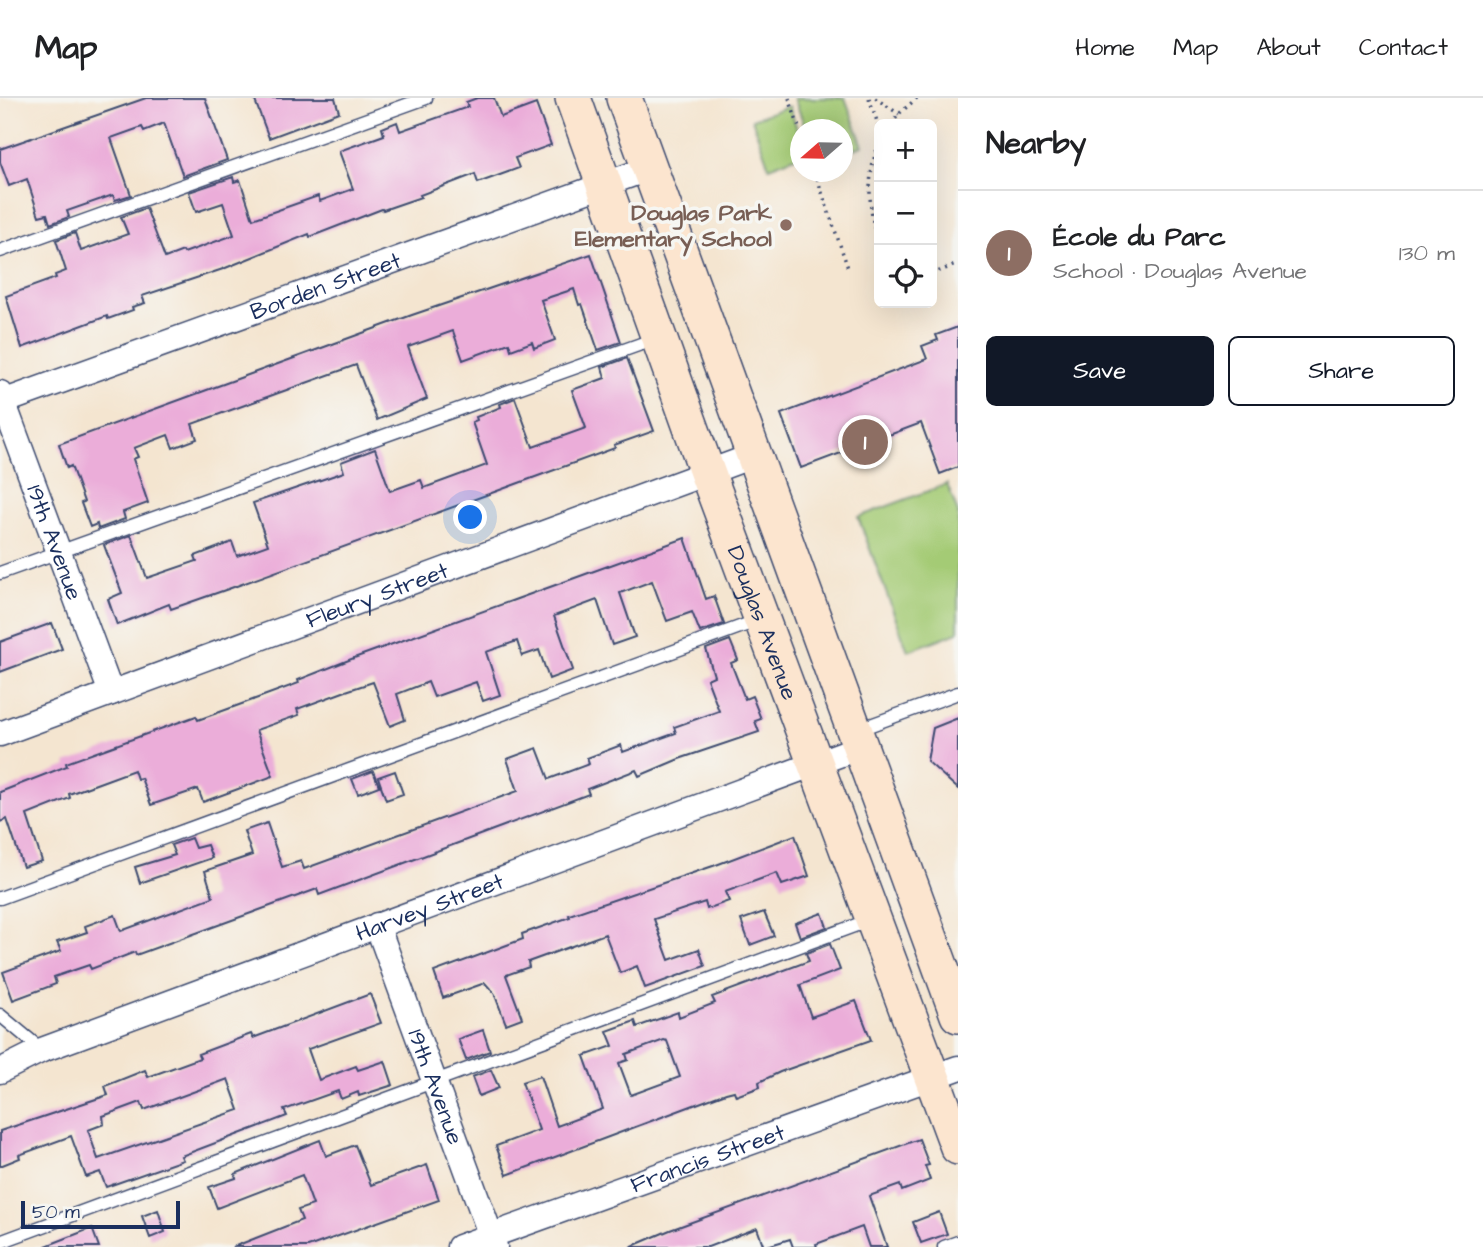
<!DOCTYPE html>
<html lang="en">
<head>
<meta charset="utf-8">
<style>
	:root { --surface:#fff; --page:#f6f6f6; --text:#202124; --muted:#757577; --line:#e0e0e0; --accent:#111827 }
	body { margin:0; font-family:"Architects Daughter",sans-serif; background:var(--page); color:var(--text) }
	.controls { position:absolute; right:21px; top:21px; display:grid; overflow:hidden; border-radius:10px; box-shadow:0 7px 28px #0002 }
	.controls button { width:63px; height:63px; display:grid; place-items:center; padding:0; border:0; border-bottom:2px solid var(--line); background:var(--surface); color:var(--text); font:35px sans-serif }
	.compass { position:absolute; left:790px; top:21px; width:63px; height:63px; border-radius:50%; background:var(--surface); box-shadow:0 7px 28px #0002; rotate:250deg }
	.scale { position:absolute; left:21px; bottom:18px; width:159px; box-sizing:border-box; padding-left:7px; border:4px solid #1b2f5e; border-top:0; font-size:19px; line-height:24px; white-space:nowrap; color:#1b2f5e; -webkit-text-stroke:5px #f6f6f2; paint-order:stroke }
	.you { position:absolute; left:471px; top:420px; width:24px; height:24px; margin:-18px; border:5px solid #fff; border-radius:50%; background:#1a73e8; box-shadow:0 0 0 10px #1a73e833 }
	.badge { display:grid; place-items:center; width:46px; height:46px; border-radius:50%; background:var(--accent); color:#fff; font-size:23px; font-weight:700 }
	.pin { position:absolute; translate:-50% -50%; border:4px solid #fff; box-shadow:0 2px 7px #0006 }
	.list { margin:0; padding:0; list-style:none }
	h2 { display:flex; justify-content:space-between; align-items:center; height:91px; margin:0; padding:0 28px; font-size:30px }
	h2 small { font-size:23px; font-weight:400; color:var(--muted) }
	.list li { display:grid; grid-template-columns:46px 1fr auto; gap:21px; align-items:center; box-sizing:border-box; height:126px; padding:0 28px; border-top:2px solid var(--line) }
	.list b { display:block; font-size:26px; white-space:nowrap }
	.list p { margin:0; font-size:23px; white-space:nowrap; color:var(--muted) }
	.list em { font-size:23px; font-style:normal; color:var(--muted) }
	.actions { display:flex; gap:14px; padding:21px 28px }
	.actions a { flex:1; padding:16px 0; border:2px solid var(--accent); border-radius:10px; text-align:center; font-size:24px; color:var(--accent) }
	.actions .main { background:var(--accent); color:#fff }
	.icon { flex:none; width:38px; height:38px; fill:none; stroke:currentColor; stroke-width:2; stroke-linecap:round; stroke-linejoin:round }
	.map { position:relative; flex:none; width:958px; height:1149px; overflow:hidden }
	header { display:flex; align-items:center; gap:42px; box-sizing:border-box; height:98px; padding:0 35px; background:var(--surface); border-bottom:2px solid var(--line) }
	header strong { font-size:33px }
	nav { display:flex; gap:38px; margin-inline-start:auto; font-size:24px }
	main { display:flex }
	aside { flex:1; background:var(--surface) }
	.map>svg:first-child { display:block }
	.green { fill:#a4cb75; stroke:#607d6a; stroke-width:2 }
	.building { fill:#ebadd9; fill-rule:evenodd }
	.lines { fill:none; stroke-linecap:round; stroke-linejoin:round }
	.lane-casing { stroke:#3c4a6f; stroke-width:15 }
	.street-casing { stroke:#3c4a6f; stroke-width:27 }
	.secondary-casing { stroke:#3c4a6f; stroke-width:38 }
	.path { stroke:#3c4a6f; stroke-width:3.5; stroke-dasharray:2 5; stroke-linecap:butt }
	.lane { stroke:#fff; stroke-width:12 }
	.street { stroke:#fff; stroke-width:24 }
	.secondary { stroke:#fce5cf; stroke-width:35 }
	.education-dot { fill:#8d6e63; stroke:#f6f6f2; stroke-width:2.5 }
	.labels { text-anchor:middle; stroke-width:7; stroke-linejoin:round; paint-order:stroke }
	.education-label { font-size:23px; font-weight:bold; fill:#785e54; stroke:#f6f6f2; text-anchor:end }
	.street-label { font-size:23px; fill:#1b2f5e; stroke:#f6f6f2 }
</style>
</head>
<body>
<header>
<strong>Map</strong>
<nav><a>Home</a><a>Map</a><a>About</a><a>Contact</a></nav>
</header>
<main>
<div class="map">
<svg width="958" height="1149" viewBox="0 0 958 1149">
	<rect width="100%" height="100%" fill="#f6f6f2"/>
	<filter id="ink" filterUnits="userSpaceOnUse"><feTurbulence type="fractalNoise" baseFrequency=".0143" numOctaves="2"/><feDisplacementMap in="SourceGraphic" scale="14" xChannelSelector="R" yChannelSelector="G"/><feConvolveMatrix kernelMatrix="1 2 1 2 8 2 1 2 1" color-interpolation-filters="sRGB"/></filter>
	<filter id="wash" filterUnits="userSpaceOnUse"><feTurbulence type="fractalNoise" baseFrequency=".00686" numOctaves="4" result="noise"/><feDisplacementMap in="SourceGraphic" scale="28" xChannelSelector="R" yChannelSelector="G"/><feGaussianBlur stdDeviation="1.57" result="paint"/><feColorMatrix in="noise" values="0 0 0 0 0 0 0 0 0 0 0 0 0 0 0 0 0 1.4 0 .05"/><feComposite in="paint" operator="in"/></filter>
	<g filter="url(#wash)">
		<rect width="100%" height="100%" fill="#f4e5d0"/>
		<path class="green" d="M 794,0 L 845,0 L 863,48 L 843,55 L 842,32 L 806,31 Z
			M 789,8 L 800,39 L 800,57 L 769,69 L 752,21 Z
			M 947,386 L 958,415 L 958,534 L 908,553 L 858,419 Z"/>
		<g id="blocks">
			<path class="building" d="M 146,0 L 205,0 L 227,62 L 183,78 L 164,25 L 144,33 L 142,29 L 111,40 L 131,97 L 115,102 L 113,97 L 67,113 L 69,119 L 50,126 L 47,116 L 39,118 L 27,81 L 9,88 L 0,64 L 0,51 Z
				M 254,0 L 335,0 L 339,14 L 269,40 Z
				M 477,0 L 494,0 L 501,19 L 536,6 L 551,47 L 515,60 L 519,70 L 478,85 L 475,76 L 420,97 L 421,99 L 383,112 L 382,111 L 310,139 L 309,136 L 223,171 L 142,198 L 145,205 L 132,209 L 133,212 L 108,221 L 107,218 L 22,250 L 6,198 L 56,180 L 55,177 L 66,173 L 56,142 L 75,135 L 81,153 L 128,136 L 121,119 L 146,110 L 165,160 L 183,153 L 184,155 L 234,137 L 223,105 L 196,114 L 189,94 L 233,79 L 234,84 L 240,82 L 253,121 L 318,98 L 320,103 L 353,91 L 339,53 L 384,37 L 382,30 L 397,24 L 400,33 L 468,9 L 466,4 Z
				M 591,156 L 621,244 L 598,252 L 582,206 L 579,207 L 574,191 L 541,202 L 555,242 L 534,250 L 532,244 L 511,252 L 509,245 L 463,262 L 453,233 L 408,249 L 427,301 L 377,322 L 356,267 L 192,326 L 197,341 L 173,350 L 168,337 L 134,350 L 138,359 L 133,361 L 148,405 L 123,414 L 125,421 L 98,431 L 97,426 L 90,429 L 81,405 L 84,404 L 71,368 L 67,370 L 59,346 L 412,217 Z
				M 958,229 L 958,369 L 940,376 L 921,325 L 801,370 L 781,316 L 927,261 L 922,248 L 938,242 L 936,237 Z
				M 627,260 L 654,333 L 614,347 L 615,350 L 231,490 L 171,511 L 169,506 L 117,527 L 108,501 L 122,495 L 104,447 L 131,437 L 147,480 L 197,463 L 195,458 L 232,444 L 237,458 L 268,447 L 253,405 L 344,374 L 341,364 L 375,351 L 390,393 L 421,382 L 424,390 L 487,367 L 472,324 L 477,322 L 476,319 L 501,309 L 500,306 L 515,300 L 533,349 L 586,330 L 572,292 L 605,280 L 602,269 Z
				M 685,440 L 706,501 L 714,498 L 724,526 L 700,534 L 692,514 L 667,523 L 652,483 L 620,495 L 635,539 L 612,547 L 597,502 L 554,518 L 573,572 L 549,581 L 539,552 L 522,558 L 517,543 L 486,554 L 500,597 L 483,603 L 476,584 L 434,599 L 428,584 L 397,596 L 405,622 L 390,628 L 373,584 L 346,593 L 297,611 L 299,617 L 256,632 L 273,678 L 203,704 L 198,691 L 151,707 L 141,680 L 137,681 L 134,672 L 69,696 L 70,700 L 27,717 L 42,763 L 23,769 L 7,721 L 0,724 L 0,694 L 67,668 L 66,665 L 196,618 L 198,622 L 299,585 L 298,582 L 354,560 Z
				M 52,525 L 62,551 L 0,574 L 0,544 Z
				M 730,542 L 738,562 L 731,565 L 745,601 L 752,598 L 761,621 L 755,623 L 759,634 L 679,661 L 639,678 L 636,672 L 587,691 L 589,696 L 319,797 L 317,791 L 136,857 L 135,854 L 91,871 L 89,867 L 54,879 L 56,886 L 13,902 L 3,874 L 61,853 L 57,844 L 87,834 L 85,828 L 115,817 L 121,833 L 213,799 L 205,773 L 252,757 L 244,733 L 267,725 L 282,769 L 301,763 L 304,771 L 518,693 L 507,661 L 537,650 L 549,681 L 589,666 L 587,660 L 621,647 L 623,654 L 676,635 L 674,629 L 719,613 L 707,581 L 714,578 L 706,551 Z
				M 958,620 L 958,691 L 927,663 L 933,630 Z
				M 373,673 L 379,688 L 358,696 L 352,681 Z
				M 395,673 L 403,696 L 386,702 L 378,679 Z
				M 795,737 L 809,778 L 782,787 L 777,775 L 725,794 L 729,803 L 707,811 L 705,804 L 654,821 L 669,862 L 699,851 L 705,868 L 645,890 L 637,868 L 620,875 L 605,836 L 528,864 L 529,869 L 506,877 L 522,920 L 506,926 L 494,895 L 485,885 L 443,900 L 434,874 L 523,841 L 522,836 L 570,819 L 569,817 L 716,767 Z
				M 191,740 L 195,750 L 207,747 L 212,760 L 140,785 L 135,769 L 175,757 L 171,747 Z
				M 764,814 L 774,838 L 750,847 L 741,822 Z
				M 822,815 L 827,829 L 800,839 L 795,825 Z
				M 830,846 L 840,872 L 800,887 L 811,919 L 856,903 L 871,942 L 780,974 L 759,984 L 760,989 L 736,998 L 734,993 L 726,995 L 507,1077 L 496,1048 L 539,1032 L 522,984 L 540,978 L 557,1028 L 603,1011 L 584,958 L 613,948 L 607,933 L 635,923 L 637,929 L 678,914 L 679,919 L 715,905 L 712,899 L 809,863 L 806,855 ZM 664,942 L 667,943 L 680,979 L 631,997 L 619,965 L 628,962 L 626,956 Z
				M 370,896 L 381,925 L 308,951 L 319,982 L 356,968 L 358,972 L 385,963 L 393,987 L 359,998 L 358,994 L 341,1001 L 338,993 L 284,1012 L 287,1018 L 181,1058 L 183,1062 L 106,1089 L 100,1074 L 86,1079 L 71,1038 L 19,1057 L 20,1060 L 0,1068 L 0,1033 L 108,997 L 105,988 L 145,972 L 148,979 L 200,960 L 198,956 L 251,936 L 253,940 ZM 228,981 L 239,1012 L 98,1061 L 88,1032 L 104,1026 L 103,1018 L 141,1004 L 144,1012 Z
				M 483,932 L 490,953 L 466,962 L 458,941 Z
				M 491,972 L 499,990 L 479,998 L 472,979 Z
				M 919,1041 L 929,1067 L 925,1068 L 930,1082 L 902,1093 L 900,1087 L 869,1098 L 887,1149 L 869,1149 L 862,1129 L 816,1146 L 817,1149 L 793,1149 L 790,1141 L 764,1149 L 757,1130 L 708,1149 L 630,1149 L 670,1132 Z
				M 320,1042 L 326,1058 L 355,1047 L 371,1087 L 427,1067 L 439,1102 L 308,1149 L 233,1149 L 302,1122 L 298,1112 L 313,1107 L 302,1077 L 217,1110 L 209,1089 L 236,1080 L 235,1076 Z
				M 158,1112 L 165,1134 L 150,1140 L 142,1118 Z
				M 939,1114 L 947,1136 L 921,1145 L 913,1124 Z
				M 92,1130 L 99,1149 L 46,1149 L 46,1148 Z"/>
		</g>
	</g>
	<g filter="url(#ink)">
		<use href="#blocks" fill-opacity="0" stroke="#3c4a6f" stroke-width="2"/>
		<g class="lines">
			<g class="lane-casing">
				<path id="lane" d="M 0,153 L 426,0
					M 0,475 L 655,241
					M 857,632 L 958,595
					M 0,800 L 759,522
					M 0,917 L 42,952
					M 0,1144 L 870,822
					M 944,1149 L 958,1144"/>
			</g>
			<g class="street-casing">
				<g id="street">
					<path id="s1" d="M 0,295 L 111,595"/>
					<path id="s2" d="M 0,305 L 650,70"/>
					<path id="s3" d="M 0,636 L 755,357"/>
					<path id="s4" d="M 377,827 L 495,1149"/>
					<path id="s5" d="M 0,973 L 42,952 L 860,649"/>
					<path id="s6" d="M 459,1149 L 958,970"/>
				</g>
			</g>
			<g class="secondary-casing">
				<g id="secondary">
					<path id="s7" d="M 573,0 L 707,374 L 958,1049"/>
					<path d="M 624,0 L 958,917"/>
				</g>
			</g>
			<path class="path" d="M 789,0 L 800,33
				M 869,0 L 879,29
				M 875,0 L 899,16
				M 891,26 L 901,14 L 917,0
				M 879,46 C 866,77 868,114 879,145
				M 815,74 L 849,173
				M 932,176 L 958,166"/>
			<use href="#lane" class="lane"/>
			<use href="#street" class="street"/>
			<use href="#secondary" class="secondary"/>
		</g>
	</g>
	<circle class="education-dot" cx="786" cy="127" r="7"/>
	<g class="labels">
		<g class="education-label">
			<text x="772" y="122">Douglas Park<tspan x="772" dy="26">Elementary School</tspan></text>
		</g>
		<g class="street-label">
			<text dy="8" stroke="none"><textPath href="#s2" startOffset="346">Borden Street</textPath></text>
			<text dy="8" stroke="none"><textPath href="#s1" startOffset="159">19th Avenue</textPath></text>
			<text dy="8" stroke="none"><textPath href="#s3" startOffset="402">Fleury Street</textPath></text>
			<text dy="8" stroke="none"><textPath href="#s7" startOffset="558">Douglas Avenue</textPath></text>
			<text dy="8" stroke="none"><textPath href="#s5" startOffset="460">Harvey Street</textPath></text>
			<text dy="8" stroke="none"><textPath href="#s4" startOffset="172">19th Avenue</textPath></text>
			<text dy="8" stroke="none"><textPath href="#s6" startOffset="264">Francis Street</textPath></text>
		</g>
	</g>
</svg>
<div class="controls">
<button>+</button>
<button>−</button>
<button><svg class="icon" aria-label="locate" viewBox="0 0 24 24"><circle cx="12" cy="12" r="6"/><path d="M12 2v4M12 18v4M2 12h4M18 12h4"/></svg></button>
</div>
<svg class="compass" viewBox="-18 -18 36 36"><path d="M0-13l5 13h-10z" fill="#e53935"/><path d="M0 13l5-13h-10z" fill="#757577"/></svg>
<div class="scale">50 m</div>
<div class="you"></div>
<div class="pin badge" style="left:865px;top:344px;background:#8d6e63">1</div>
</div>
<aside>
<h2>Nearby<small></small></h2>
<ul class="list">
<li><span class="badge" style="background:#8d6e63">1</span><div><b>École du Parc</b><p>School · Douglas Avenue</p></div><em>130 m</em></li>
</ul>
<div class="actions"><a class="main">Save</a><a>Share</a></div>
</aside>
</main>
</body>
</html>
